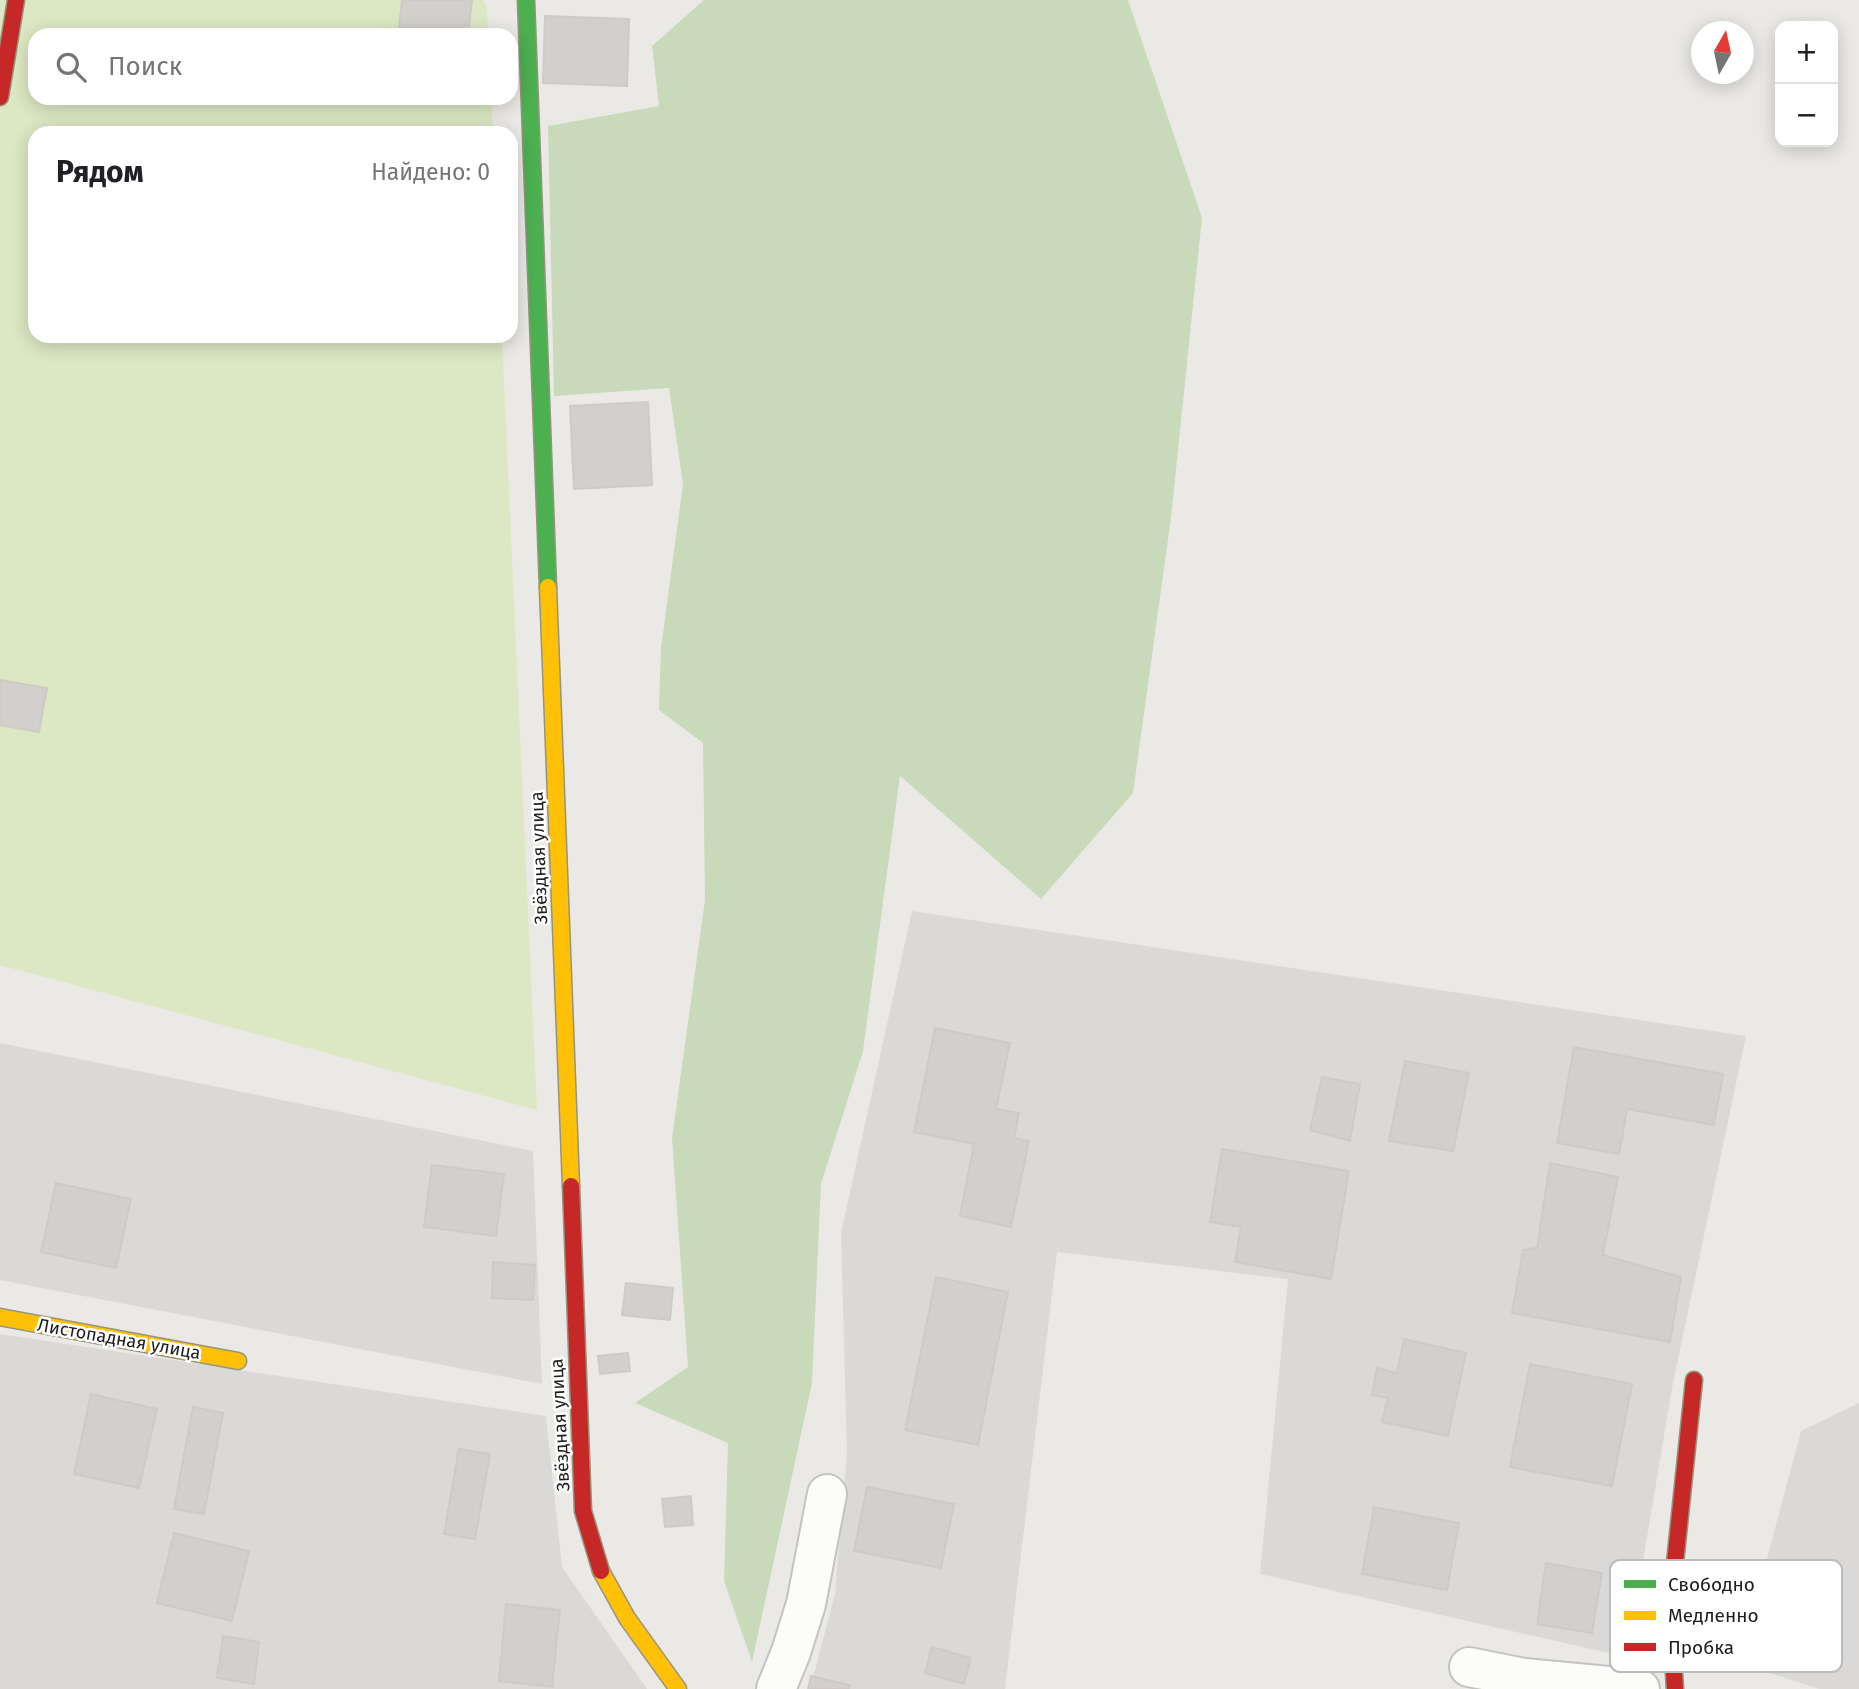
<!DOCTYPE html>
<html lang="ru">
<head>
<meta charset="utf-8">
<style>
	:root { --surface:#fff; --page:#f6f6f6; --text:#202124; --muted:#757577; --line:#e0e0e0 }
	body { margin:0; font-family:"Fira Sans",sans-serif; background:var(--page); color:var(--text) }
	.controls { position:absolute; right:21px; top:21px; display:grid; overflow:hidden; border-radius:14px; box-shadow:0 4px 18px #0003 }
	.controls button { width:63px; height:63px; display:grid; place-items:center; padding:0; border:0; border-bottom:2px solid var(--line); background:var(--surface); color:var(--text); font:35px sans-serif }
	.compass { position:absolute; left:1691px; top:21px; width:63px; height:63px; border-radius:50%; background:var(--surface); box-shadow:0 4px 18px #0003; rotate:9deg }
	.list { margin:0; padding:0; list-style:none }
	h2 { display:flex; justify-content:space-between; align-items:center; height:91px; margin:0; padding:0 28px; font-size:30px }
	h2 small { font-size:23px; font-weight:400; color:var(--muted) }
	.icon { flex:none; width:38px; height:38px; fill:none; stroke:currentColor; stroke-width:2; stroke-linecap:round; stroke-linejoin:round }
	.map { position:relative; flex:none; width:1859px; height:1689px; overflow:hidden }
	.search { position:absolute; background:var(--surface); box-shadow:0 4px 18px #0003; left:28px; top:28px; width:490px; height:77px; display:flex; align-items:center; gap:18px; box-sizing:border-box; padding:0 24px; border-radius:21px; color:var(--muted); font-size:26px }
	.panel { position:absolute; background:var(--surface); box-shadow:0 4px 18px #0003; left:28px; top:126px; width:490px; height:217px; border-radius:21px }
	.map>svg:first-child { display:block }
	.residential { fill:#dad9d7 }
	.grass { fill:#dce8c4 }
	.forest { fill:#c9dabb }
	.building { fill:#d2cfcd; stroke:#cfcac7; stroke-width:2 }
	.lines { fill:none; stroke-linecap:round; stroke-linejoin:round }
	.street-casing { stroke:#c4c3c2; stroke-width:42 }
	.fast-casing { stroke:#95957e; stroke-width:19 }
	.slow-casing { stroke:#95957e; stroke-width:19 }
	.jam-casing { stroke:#95957e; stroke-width:19 }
	.street { stroke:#fcfcfb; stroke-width:38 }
	.fast { stroke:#4caf50; stroke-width:16 }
	.slow { stroke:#ffc107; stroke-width:16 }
	.jam { stroke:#c62828; stroke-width:16 }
	.labels { text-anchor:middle; stroke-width:5; stroke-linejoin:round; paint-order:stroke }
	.street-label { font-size:18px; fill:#1d1d1d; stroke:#fff }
	.key { fill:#fff; stroke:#bbb; stroke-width:2 }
	.key-label { font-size:19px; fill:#1d1d1d }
</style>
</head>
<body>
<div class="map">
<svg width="1859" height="1689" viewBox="0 0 1859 1689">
	<rect width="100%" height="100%" fill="#ebe9e6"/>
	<path class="residential" d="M 912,911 L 1746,1036 L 1672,1388 L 1627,1657 L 1260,1574 L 1288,1279 L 1057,1252 L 1005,1689 L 810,1689 L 835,1594 L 847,1454 L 841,1233 Z
		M 0,1043 L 533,1151 L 542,1384 L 0,1280 Z
		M 0,1334 L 546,1416 L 562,1567 L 647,1689 L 0,1689 Z
		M 1859,1403 L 1859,1689 L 1819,1689 L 1739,1663 L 1801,1431 Z"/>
	<path class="grass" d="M 0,0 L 482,0 L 487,6 L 488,35 L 35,35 L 35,98 L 491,98 L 493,133 L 35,133 L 35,336 L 502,336 L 537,1110 L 0,965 Z"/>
	<path class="forest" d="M 704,0 L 1128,0 L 1202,218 L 1171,518 L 1133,793 L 1041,899 L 900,776 L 863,1051 L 821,1184 L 812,1383 L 752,1662 L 724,1581 L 728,1443 L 635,1403 L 688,1367 L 672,1138 L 705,900 L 703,743 L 659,710 L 661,648 L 683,484 L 669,388 L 554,396 L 548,126 L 659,106 L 652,46 Z"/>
	<path class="building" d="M 402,0 L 472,0 L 468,35 L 398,35 Z
		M 545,16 L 629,19 L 627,86 L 543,83 Z
		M 648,402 L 652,485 L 574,489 L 570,406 Z
		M 0,680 L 47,688 L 39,732 L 0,725 Z
		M 935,1028 L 1010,1043 L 996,1109 L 1019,1113 L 1014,1138 L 1029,1141 L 1011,1227 L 960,1216 L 974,1144 L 914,1132 Z
		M 1574,1047 L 1723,1074 L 1714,1125 L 1627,1109 L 1619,1154 L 1557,1143 Z
		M 1405,1061 L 1469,1073 L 1453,1151 L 1389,1141 Z
		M 1322,1077 L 1360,1084 L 1350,1141 L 1310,1130 Z
		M 1222,1149 L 1349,1171 L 1331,1279 L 1235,1262 L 1241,1227 L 1210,1222 Z
		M 1550,1163 L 1618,1177 L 1603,1255 L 1681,1277 L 1670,1342 L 1512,1313 L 1523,1250 L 1537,1248 Z
		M 432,1165 L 504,1174 L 496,1236 L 424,1227 Z
		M 56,1183 L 131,1199 L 116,1268 L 41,1252 Z
		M 493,1262 L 535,1265 L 533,1300 L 492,1298 Z
		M 936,1277 L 1008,1292 L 978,1445 L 905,1430 Z
		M 626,1283 L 673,1288 L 670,1320 L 622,1315 Z
		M 1404,1339 L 1466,1353 L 1448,1436 L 1382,1422 L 1388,1398 L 1372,1395 L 1377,1368 L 1397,1373 Z
		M 628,1353 L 630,1371 L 600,1374 L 598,1356 Z
		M 1530,1364 L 1632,1384 L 1612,1486 L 1510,1467 Z
		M 91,1394 L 157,1409 L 139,1488 L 74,1474 Z
		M 193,1407 L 223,1413 L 204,1514 L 174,1509 Z
		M 459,1449 L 490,1454 L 475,1539 L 444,1534 Z
		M 867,1487 L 954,1504 L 941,1568 L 854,1551 Z
		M 691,1496 L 693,1525 L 665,1527 L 662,1499 Z
		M 1374,1507 L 1459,1523 L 1447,1590 L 1362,1574 Z
		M 174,1533 L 249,1551 L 232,1621 L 157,1603 Z
		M 1546,1563 L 1602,1573 L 1592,1633 L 1537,1624 Z
		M 506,1604 L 560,1610 L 552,1687 L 499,1681 Z
		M 223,1636 L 259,1642 L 254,1684 L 217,1678 Z
		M 932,1647 L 971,1658 L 964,1684 L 925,1673 Z
		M 811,1676 L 850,1685 L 849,1689 L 808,1689 Z"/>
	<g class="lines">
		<g class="street-casing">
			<path id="street" d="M 1469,1667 L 1524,1678 L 1640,1689
				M 776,1689 L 791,1652 L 806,1604 L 827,1494"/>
		</g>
		<g class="fast-casing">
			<path id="fast" d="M 526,0 L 548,587"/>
		</g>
		<g class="slow-casing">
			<path id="slow" d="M 548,587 L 571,1186
				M 0,1317 L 238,1361
				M 601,1571 L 627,1618 L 678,1689"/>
		</g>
		<g class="jam-casing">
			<path id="jam" d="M 0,97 L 16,0
				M 571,1186 L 583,1511 L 601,1571
				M 1675,1689 L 1670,1611 L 1694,1380"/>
		</g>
		<use href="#street" class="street"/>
		<use href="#fast" class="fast"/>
		<use href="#slow" class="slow"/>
		<use href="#jam" class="jam"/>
	</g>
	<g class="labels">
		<g class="street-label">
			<text transform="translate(539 858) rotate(-92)" y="6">Звёздная улица</text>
			<text transform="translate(119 1339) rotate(10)" y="6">Листопадная улица</text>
			<text transform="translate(560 1425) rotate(-93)" y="6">Звёздная улица</text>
		</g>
	</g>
	<rect x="1610" y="1560" width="232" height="112" rx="10" class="key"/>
	<rect x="1624" y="1580" width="32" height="8" fill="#4caf50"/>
	<rect x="1624" y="1611" width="32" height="9" fill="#ffc107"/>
	<rect x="1624" y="1643" width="32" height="8" fill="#c62828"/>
	<g class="key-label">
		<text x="1668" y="1591">Свободно</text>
		<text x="1668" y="1622">Медленно</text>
		<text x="1668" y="1654">Пробка</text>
	</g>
</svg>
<div class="controls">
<button>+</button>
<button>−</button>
</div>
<svg class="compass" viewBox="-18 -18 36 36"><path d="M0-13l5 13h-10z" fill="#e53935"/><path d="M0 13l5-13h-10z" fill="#757577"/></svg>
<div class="search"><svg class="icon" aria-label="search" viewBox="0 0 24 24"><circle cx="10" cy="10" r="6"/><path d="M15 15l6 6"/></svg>Поиск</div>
<section class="panel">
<h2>Рядом<small>Найдено: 0</small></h2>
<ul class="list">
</ul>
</section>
</div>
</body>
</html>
